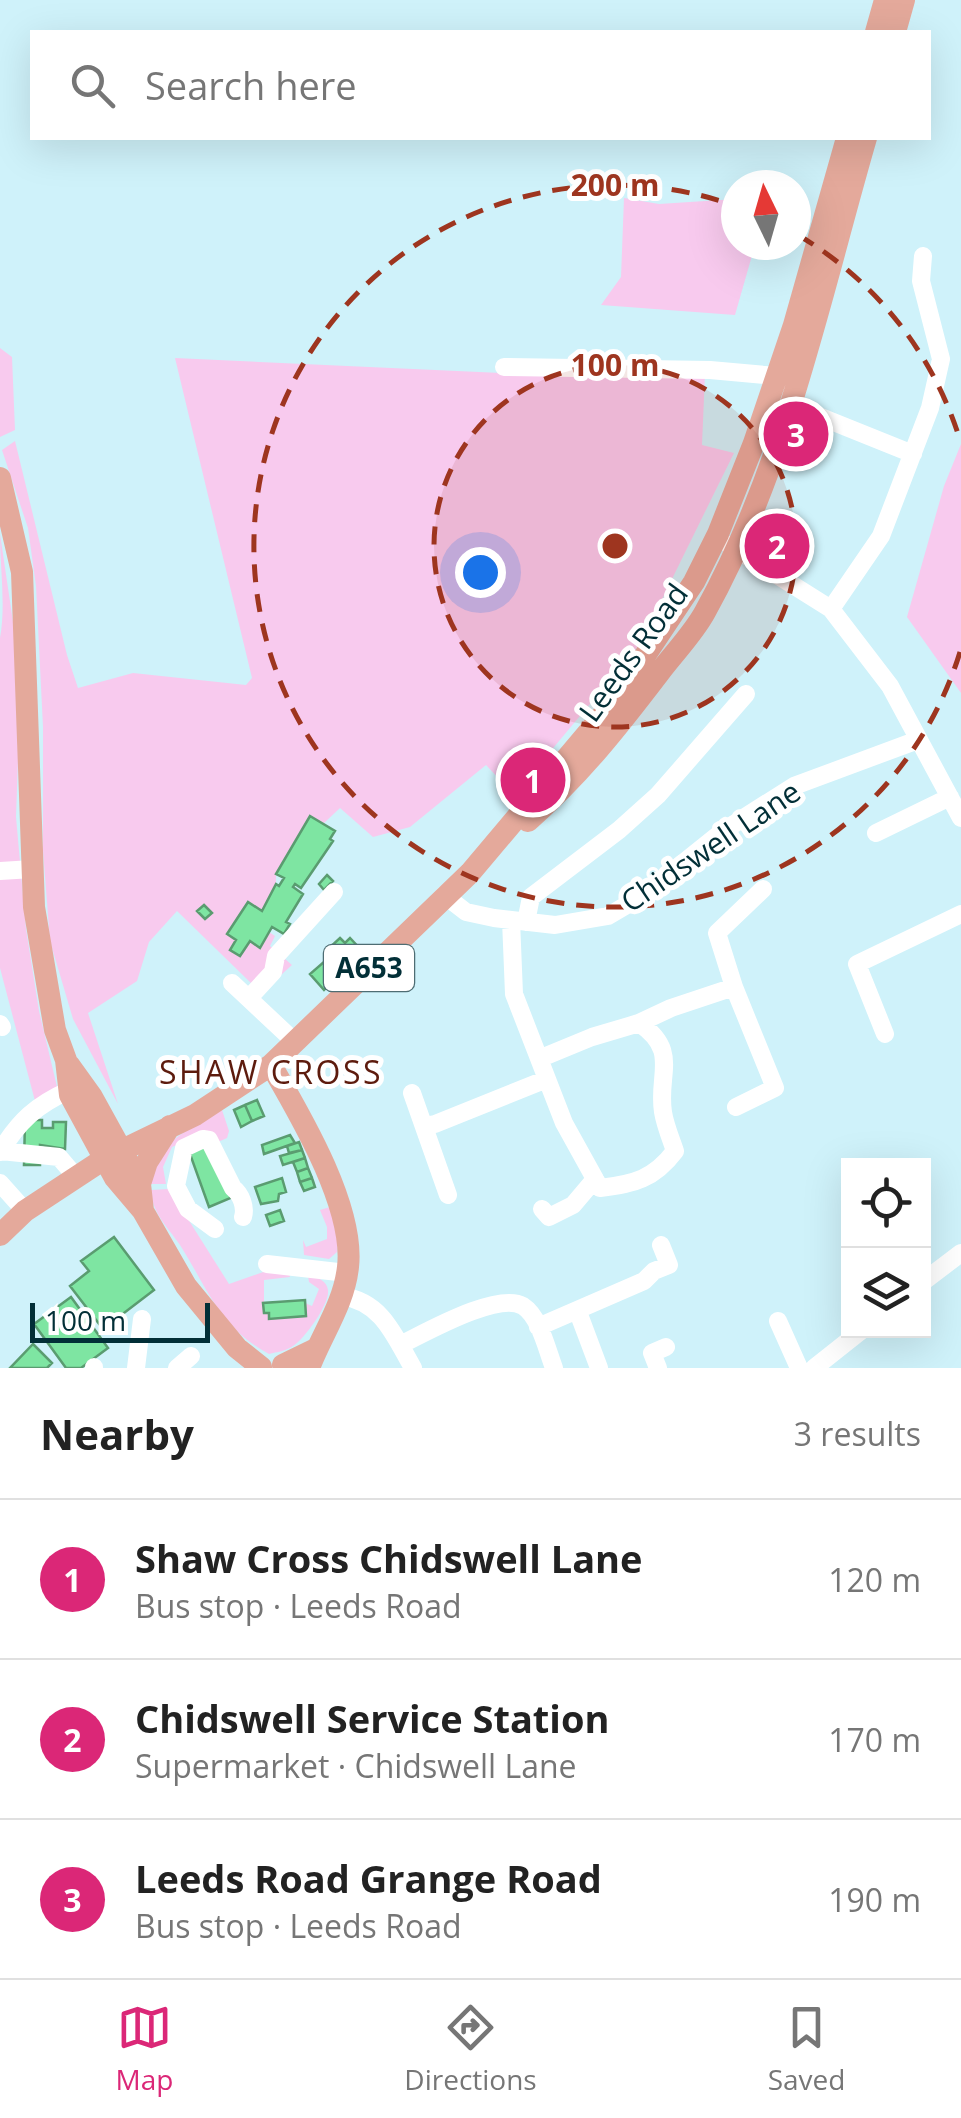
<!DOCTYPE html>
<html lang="en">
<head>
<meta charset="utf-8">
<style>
	:root { --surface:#fff; --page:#f6f6f6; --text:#222; --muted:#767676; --line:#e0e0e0; --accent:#db2777 }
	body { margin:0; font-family:"Open Sans",sans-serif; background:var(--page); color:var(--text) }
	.controls { position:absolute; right:30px; bottom:30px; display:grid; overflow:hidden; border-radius:0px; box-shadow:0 10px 40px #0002 }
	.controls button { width:90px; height:90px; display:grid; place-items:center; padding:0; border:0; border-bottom:2px solid var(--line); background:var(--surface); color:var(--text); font:50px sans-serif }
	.compass { position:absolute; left:721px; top:170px; width:90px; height:90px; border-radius:50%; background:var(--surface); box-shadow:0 10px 40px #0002; rotate:355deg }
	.scale { position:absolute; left:30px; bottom:25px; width:180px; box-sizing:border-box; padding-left:10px; border:5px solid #022f37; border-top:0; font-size:28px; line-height:35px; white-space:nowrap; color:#022f37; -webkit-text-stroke:8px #fff; paint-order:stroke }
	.you { position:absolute; left:480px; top:572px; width:35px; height:35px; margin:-25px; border:8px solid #fff; border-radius:50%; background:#1a73e8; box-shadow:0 0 0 15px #1a73e833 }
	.badge { display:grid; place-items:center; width:65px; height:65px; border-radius:50%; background:var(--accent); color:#fff; font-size:32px; font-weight:700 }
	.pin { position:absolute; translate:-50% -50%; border:5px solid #fff; box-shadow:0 2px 10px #0006 }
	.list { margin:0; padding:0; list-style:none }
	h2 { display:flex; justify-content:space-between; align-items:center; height:130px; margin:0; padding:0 40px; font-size:42px }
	h2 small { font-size:32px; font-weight:400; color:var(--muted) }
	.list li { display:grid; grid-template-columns:65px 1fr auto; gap:30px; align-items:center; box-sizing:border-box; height:160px; padding:0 40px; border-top:2px solid var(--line) }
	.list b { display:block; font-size:38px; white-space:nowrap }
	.list p { margin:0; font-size:32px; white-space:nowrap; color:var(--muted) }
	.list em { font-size:32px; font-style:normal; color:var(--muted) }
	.icon { flex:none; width:55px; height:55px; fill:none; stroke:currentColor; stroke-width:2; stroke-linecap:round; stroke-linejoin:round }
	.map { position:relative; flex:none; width:961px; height:1368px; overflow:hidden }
	.search { position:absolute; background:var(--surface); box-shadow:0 10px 40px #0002; left:30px; right:30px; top:30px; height:110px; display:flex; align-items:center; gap:25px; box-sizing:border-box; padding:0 35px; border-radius:0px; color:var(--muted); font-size:38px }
	.sheet { height:610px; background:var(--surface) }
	nav { display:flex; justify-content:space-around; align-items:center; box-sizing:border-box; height:140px; border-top:2px solid var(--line); background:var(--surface); font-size:28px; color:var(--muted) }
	nav a { display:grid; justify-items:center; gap:5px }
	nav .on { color:var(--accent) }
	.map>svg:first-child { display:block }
	.green { fill:#f8caee }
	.building { fill:#7ee5a2; stroke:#5a9c70; stroke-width:2.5 }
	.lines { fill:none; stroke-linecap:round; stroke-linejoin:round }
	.minor { stroke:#fff; stroke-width:18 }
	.major { stroke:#e4a99b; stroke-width:22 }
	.ring { fill:none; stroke:#9e351f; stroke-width:5; stroke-dasharray:18 12 }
	.labels { text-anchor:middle; stroke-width:10; stroke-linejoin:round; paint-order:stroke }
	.shield { fill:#fff; stroke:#4e6d73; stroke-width:2.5 }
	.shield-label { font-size:28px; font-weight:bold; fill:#022f37 }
	.street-label { font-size:30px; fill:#022f37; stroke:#fff }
	.neighbourhood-label { font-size:32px; letter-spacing:2.5px; fill:#5d1b0d; stroke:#fff }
	.centre { fill:#9e351f; stroke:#fff; stroke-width:5 }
	.ring-label { font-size:30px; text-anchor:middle; font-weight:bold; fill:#9e351f; stroke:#fff; stroke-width:10; stroke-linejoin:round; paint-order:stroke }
</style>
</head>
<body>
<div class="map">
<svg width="961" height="1368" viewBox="0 0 961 1368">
	<rect width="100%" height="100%" fill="#cff2fa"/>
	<path class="green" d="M 624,198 L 659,204 L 736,199 L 736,245 L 755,245 L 735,315 L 601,305 L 621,277 Z
		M 0,348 L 12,357 L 15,430 L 0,437 Z
		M 175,358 L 501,373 L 705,374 L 702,445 L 734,453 L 640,644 L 514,795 L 486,765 L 410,827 L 373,837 L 340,808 L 323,824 L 310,816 L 276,873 L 276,884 L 262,911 L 247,902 L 227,934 L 236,940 L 230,950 L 240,956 L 250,941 L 259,947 L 269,932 L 275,936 L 270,946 L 292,965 L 271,984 L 253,985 L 177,911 L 149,942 L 137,981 L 88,1013 L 118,1104 L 73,1019 L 50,941 L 43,850 L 43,727 L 36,586 L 28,528 L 2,450 L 15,441 L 67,655 L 78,688 L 133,673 L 246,685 L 252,678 Z
		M 961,444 L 961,693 L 907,617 L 944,486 Z
		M 0,534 L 21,676 L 16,817 L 26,929 L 39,1011 L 58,1091 L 35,1101 L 0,968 L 0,638 C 6,605 0,569 0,534 Z
		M 222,1110 L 229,1131 L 227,1138 L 218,1142 L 208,1132 L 172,1147 L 163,1167 L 166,1184 L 148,1184 C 155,1143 189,1129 222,1110 Z
		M 169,1189 L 229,1284 L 269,1270 L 289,1274 L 290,1277 L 264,1280 L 264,1313 L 269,1313 L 269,1319 L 305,1316 L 305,1303 L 312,1306 L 319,1289 L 309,1282 L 308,1276 L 310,1274 C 318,1278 327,1281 328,1290 C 330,1304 304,1339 293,1346 C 286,1351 277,1352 269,1354 C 219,1327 208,1289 180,1245 C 167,1226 152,1213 151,1190 Z
		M 330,1207 L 338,1241 L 337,1252 L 329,1259 L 304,1255 L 303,1240 L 306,1247 L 327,1239 L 327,1227 L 320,1210 Z"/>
	<path class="building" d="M 771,534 L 790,542 L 783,559 L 764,551 Z
		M 310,816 L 335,831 L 330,839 L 333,841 L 301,888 L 295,884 L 293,887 L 303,894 L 286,922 L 290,924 L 284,934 L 272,927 L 260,948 L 250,941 L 240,956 L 230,950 L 236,940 L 227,934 L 248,902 L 262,911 L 276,884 L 279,886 L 284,878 L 276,874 Z
		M 327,875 L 333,881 L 324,890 L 319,884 Z
		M 204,905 L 212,913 L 205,919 L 197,911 Z
		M 340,938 L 345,943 L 350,938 L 364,953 L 354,962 L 351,958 L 329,978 L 333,981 L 324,990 L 310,974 L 332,955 L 327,950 Z
		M 257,1100 L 264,1116 L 252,1121 L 245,1105 Z
		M 245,1105 L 252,1121 L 241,1127 L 234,1110 Z
		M 25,1120 L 42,1120 L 42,1128 L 53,1128 L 53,1122 L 66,1122 L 65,1149 L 40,1145 L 40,1165 L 24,1165 Z
		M 290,1135 L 295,1143 L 264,1154 L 262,1145 Z
		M 299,1142 L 302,1150 L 289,1153 L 287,1146 Z
		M 204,1143 L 233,1197 L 209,1207 L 190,1154 Z
		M 302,1150 L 305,1158 L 283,1165 L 280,1156 Z
		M 305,1158 L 308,1168 L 297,1172 L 293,1162 Z
		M 308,1168 L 312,1178 L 300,1182 L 297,1172 Z
		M 282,1178 L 286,1192 L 279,1194 L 278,1201 L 261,1204 L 255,1187 Z
		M 312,1178 L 315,1187 L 304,1191 L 300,1182 Z
		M 280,1210 L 284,1221 L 270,1226 L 266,1215 Z
		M 114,1237 L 154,1290 L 103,1329 L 70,1286 L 89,1271 L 81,1261 Z
		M 71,1297 L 108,1348 L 81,1368 L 66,1368 L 34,1324 Z
		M 305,1300 L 306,1316 L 269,1319 L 269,1313 L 264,1313 L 263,1303 Z
		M 33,1344 L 52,1363 L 47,1368 L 10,1368 Z"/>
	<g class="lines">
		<path class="minor" d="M 504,367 L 710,370 L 776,376 L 787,381
			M 816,415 L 913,454
			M 729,545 L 831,609 L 890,686 L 961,818
			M 831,609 L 881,536 L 930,408 L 941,359 L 921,281 L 923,256
			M 876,833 L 950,797
			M 0,871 L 32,869
			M 444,895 L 466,912 L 494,918 L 555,925 L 608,916 L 642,896 L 723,831 L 794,786 L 918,740
			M 511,920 L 514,994 L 564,1123 L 600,1188 C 634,1184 654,1179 675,1151 C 671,1139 665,1125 663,1112 C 657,1074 680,1051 639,1023
			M 526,922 L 531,897 L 619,830 L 658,795 L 746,694
			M 232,983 L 295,1042
			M 249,998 L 273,972 L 276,956 L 334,892
			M 0,1024 L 2,1027
			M 885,1034 L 857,964 L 961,914
			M 541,1058 L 592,1037 L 639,1023 L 671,1008 L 734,987
			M 412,1093 L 448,1195
			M 736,1107 L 775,1088 L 734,987 L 717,933 L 763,889
			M 424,1126 L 435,1124 L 547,1079
			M 1,1151 L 59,1157 L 76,1177
			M 0,1152 C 19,1121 36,1105 70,1090
			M 0,1183 L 25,1211
			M 542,1209 L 549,1217 L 573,1205 L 595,1179
			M 215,1229 L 188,1209 L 176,1186 L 184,1148 L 203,1139 L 209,1140 L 233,1188 C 241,1194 246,1207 243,1217
			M 267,1264 L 347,1273
			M 924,1281 L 961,1253
			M 342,1296 C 382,1302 394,1335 413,1368
			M 578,1312 L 599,1368
			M 778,1321 L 799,1368
			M 538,1327 L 644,1281 L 654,1271 L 669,1265 L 661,1245
			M 400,1345 C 425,1333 498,1291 523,1306 C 540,1317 547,1350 554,1368
			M 94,1367 L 94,1368
			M 136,1368 L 142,1319
			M 177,1368 L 191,1356
			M 658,1368 L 652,1353 L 666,1347
			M 814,1368 L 862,1330"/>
		<path class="major" d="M 876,32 L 885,0
			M 895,32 L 904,0
			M 0,478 L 22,572 L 34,907 L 55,1030 L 66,1060 L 70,1095 L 115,1178 L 143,1211 L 186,1286 L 237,1348 L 261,1367
			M 528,821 C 581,774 617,728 659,673 C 674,653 693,634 705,612 C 786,466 820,296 866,138
			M 69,1065 L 92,1097 L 140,1184 L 143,1211
			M 271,1065 C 300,1115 355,1207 348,1267 C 344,1304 322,1334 309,1368
			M 140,1184 L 147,1162 L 170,1126
			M 0,1235 L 25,1211 L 104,1159 L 195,1115 L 271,1065 L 470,873 L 614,702 L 694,582 L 718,534 L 754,443 L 794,325 L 847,138
			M 283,1365 L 316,1349"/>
	</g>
	<circle cx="615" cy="546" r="181" fill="#9e351f" fill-opacity=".12"/>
	<g class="ring">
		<circle cx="615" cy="546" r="181"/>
		<path d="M960 652A361 361 0 1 1 736 206M798 235A361 361 0 0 1 960 440"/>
	</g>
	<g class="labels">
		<rect class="shield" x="324" y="945" width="90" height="46" rx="8"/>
		<g class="shield-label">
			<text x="369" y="978">A653</text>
		</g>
		<g class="street-label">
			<text transform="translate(634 653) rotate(-54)" y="10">Leeds Road</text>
			<text transform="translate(711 847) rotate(-34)" y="10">Chidswell Lane</text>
		</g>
		<g class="neighbourhood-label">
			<text x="271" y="1084">SHAW CROSS</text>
		</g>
	</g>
	<circle cx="615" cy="546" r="15" class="centre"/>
	<g class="ring-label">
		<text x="615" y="196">200 m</text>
		<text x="615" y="376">100 m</text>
	</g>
</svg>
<div class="controls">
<button><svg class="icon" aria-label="locate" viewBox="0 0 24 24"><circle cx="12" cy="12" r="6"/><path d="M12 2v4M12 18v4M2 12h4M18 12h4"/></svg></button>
<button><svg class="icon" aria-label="layers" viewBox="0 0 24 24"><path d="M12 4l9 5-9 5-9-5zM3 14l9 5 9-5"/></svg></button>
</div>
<svg class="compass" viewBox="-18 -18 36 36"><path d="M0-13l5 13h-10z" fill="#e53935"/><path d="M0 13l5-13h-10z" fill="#767676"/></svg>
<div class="scale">100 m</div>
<div class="you"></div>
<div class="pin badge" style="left:533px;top:780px">1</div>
<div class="pin badge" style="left:777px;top:546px">2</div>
<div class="pin badge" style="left:796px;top:434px">3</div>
<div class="search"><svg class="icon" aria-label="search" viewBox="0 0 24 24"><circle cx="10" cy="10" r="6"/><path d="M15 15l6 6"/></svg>Search here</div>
</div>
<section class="sheet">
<h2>Nearby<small>3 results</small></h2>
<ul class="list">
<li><span class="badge">1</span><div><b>Shaw Cross Chidswell Lane</b><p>Bus stop · Leeds Road</p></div><em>120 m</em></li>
<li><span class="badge">2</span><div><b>Chidswell Service Station</b><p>Supermarket · Chidswell Lane</p></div><em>170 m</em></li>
<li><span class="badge">3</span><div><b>Leeds Road Grange Road</b><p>Bus stop · Leeds Road</p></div><em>190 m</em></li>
</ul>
</section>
<nav>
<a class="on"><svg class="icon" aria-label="map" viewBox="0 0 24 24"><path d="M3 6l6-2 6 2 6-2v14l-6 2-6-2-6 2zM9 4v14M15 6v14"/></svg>Map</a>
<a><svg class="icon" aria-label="directions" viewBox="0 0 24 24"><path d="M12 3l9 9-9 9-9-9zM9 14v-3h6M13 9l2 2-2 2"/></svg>Directions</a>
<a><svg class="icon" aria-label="saved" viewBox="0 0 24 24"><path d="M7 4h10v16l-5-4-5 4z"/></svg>Saved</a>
</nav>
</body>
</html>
